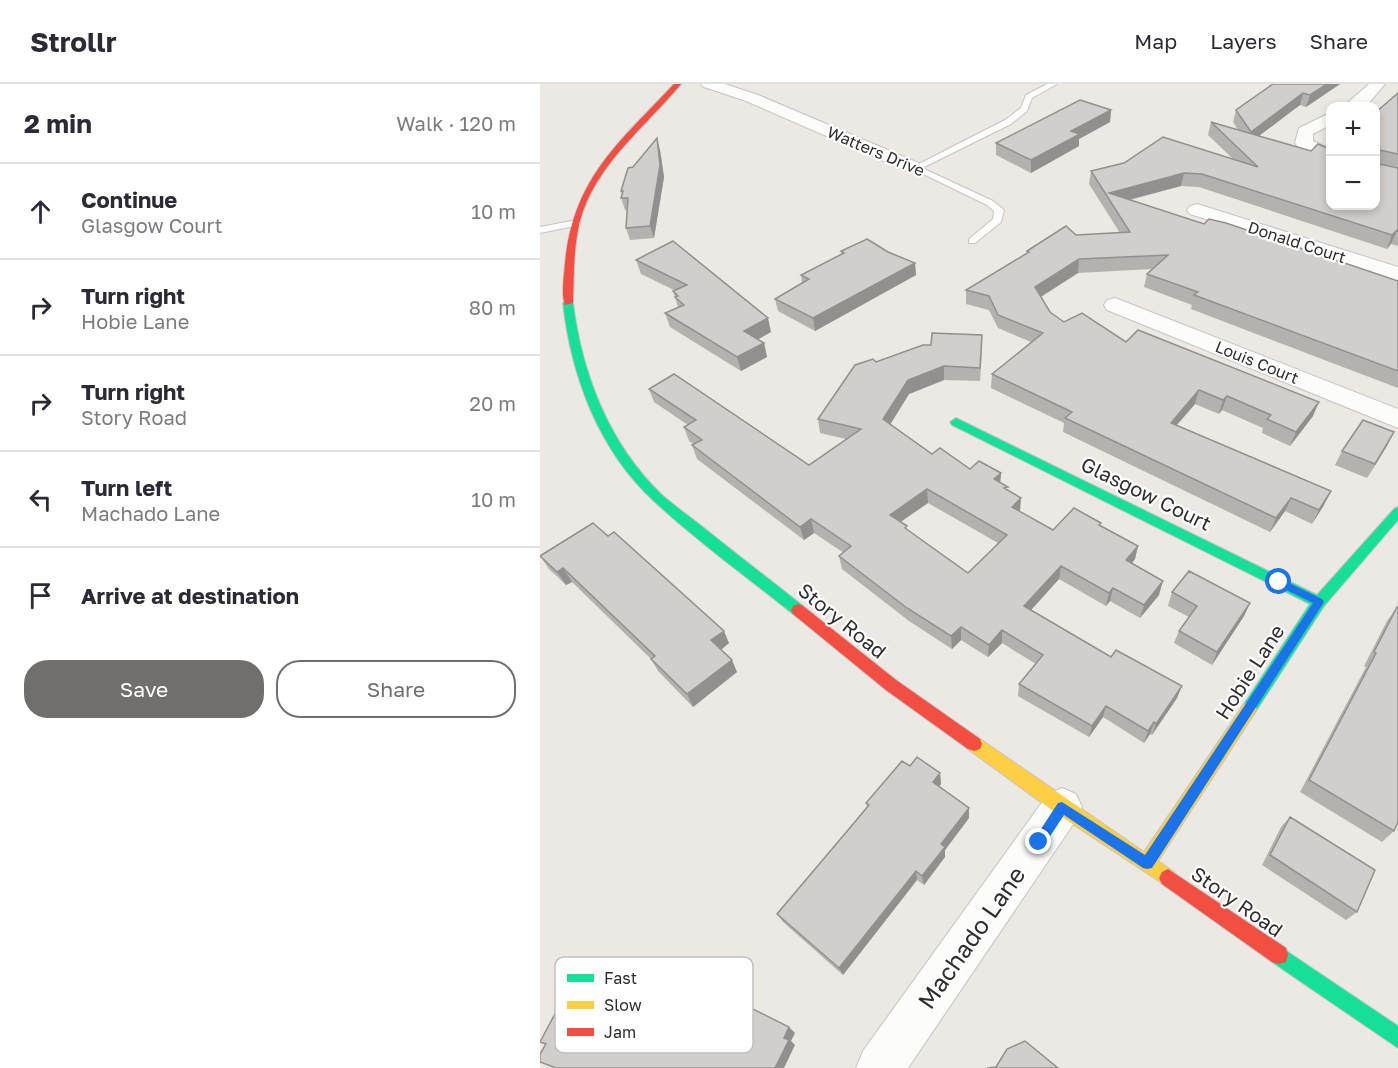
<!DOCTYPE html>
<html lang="en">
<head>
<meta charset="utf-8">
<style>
	:root { --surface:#fff; --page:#f7f7f7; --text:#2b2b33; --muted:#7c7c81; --line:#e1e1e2; --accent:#706f6e }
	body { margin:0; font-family:"Golos Text",sans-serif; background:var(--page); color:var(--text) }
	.controls { position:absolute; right:18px; top:18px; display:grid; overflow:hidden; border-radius:12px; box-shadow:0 3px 9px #0003 }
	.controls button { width:54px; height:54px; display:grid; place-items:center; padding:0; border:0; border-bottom:2px solid var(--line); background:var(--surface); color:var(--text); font:30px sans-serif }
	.stop { position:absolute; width:18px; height:18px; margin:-14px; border:4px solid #1a73e8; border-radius:50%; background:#fff }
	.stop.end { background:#1a73e8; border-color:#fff; box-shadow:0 2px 6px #0008 }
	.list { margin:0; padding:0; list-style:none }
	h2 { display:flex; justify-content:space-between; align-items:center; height:78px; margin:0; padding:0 24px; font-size:26px }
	h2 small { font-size:20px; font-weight:400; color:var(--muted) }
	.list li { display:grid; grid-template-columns:39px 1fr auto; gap:18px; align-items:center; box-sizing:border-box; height:96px; padding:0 24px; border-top:2px solid var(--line) }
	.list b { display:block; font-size:22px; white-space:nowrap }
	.list p { margin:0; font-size:20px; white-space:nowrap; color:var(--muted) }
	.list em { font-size:20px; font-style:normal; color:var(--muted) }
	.actions { display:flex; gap:12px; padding:18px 24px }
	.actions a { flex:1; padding:14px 0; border:2px solid var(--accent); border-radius:24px; text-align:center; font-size:21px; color:var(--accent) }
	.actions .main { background:var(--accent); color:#fff }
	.icon { flex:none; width:33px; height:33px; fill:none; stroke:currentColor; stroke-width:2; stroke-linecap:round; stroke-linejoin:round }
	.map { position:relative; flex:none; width:858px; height:984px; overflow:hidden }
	header { display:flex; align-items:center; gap:36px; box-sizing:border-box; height:84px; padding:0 30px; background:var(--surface); border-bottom:2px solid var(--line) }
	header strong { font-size:28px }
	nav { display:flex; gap:33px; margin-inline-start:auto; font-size:21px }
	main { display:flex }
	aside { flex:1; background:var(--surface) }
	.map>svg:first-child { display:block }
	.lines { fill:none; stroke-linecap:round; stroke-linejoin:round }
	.lane-casing { stroke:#c5c4c5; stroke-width:2 }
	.street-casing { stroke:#c5c4c5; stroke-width:2 }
	.fast-casing { stroke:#c5c4c5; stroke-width:2 }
	.slow-casing { stroke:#c5c4c5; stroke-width:2 }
	.jam-casing { stroke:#c5c4c5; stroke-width:2 }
	.lane { fill:#fcfcfb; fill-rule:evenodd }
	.street { fill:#fcfcfb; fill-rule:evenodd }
	.fast { fill:#16e098; fill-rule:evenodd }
	.slow { fill:#ffcf43; fill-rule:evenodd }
	.jam { fill:#f24e42; fill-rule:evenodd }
	.wall { fill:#b4b1af; fill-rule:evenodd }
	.shaded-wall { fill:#92908e }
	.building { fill:#d1cecb; stroke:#92908e; stroke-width:1.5; fill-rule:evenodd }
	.route { fill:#1a73e8 }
	.labels { text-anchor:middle; stroke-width:4.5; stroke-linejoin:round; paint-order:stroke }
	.far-street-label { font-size:16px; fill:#2e2e2e; stroke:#fff }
	.street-label { font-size:20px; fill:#2e2e2e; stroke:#fff }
	.near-street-label { font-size:24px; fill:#2e2e2e; stroke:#fff }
	.key { fill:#fff; stroke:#c0c0c0; stroke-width:1.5 }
	.key-label { font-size:16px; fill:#2e2e2e }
</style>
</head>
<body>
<header>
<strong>Strollr</strong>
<nav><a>Map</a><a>Layers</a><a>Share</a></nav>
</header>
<main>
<aside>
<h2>2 min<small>Walk · 120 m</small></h2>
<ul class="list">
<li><svg class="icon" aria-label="ahead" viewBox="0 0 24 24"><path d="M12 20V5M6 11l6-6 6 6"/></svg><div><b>Continue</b><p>Glasgow Court</p></div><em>10 m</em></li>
<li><svg class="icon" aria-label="right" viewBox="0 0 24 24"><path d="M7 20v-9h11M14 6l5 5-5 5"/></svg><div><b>Turn right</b><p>Hobie Lane</p></div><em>80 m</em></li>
<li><svg class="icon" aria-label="right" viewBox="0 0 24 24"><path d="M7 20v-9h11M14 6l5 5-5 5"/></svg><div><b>Turn right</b><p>Story Road</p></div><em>20 m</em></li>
<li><svg class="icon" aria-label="left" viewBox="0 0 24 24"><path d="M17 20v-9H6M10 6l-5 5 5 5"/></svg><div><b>Turn left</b><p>Machado Lane</p></div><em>10 m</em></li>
<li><svg class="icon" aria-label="arrive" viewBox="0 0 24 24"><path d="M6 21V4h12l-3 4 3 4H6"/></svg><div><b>Arrive at destination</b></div></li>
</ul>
<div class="actions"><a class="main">Save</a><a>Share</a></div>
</aside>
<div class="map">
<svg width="858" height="984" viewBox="0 0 858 984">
	<rect width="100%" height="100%" fill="#ece8e4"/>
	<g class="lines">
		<g class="lane-casing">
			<path id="lane" d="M 507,0 L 517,0 L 492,14 L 487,27 L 471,40 L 382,84 L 453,117 L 464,126 L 461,138 L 435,159 L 429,159 L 429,155 L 453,135 L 454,127 L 447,121 L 371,84 L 465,36 L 481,24 L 486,11 Z
				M 37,136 L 40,137 L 40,141 L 0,149 L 0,143 Z"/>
		</g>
		<g class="street-casing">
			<path id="street" d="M 161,0 L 185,0 L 218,11 L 381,80 L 384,84 L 381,88 L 369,88 L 206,17 L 164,3 Z
				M 829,0 L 845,0 L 828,20 L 804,22 Z
				M 790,29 L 790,41 L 773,50 L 773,57 L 790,65 L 790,77 L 758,63 L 755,59 L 759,44 Z
				M 657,120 L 858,183 L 858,197 L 650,130 L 647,126 L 650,122 Z
				M 575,214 L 858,325 L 858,344 L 567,226 L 564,221 L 567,216 Z
				M 522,704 L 536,710 L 542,723 L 536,736 L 368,984 L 316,984 L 323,967 L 508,710 Z"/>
		</g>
		<g class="fast-casing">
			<path id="fast" d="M 28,216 L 33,219 C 42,290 69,360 122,411 C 137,424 154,436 169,448 C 200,473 232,497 263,522 L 265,526 L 263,530 L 253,530 C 207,493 158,458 115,418 C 59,367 31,292 23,219 Z
				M 416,334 L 777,511 L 854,425 L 858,423 L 858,436 L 784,522 L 714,630 L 709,632 L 704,630 L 701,625 L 704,620 L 770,520 L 412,341 L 410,338 Z
				M 739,862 L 858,942 L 858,964 L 732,878 L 730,871 L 732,864 Z"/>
		</g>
		<g class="slow-casing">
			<path id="slow" d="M 709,618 L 714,620 L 717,625 L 714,630 L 618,777 L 634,788 L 637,794 L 634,800 L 628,803 L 516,729 L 428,665 L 426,660 L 428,655 L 434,653 L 440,655 L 604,768 L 704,620 Z"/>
		</g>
		<g class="jam-casing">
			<path id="jam" d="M 134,0 L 141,0 C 107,41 62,75 43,127 C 33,156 34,189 33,219 L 25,221 C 21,210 24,193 25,180 C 33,94 79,59 134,0 Z
				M 258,520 L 263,522 L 356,596 L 440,655 L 442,660 L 440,665 L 434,667 L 428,665 L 346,606 L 253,530 L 251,526 L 253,522 Z
				M 628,785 L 746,864 L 748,871 L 746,878 L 739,880 L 732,878 L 622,800 L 619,794 L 622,788 Z"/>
		</g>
		<use href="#lane" class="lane"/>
		<use href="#street" class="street"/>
		<use href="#fast" class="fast"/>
		<use href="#slow" class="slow"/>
		<use href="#jam" class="jam"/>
	</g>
	<path class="wall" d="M 733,0 L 800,0 L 766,23 L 760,21 L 719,52 L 790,122 L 836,28 L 858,9 L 858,83 L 839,80 L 858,84 L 858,162 L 851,160 L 847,165 L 659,103 L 641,102 L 590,116 L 664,140 L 858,197 L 858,304 L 651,225 L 652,221 L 604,203 L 607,190 L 612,185 L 538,189 L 501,213 L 510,228 L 524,238 L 586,258 L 773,332 L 750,362 L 722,349 L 723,344 L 682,326 L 679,330 L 655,320 L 637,341 L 784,421 L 772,440 L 745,427 L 730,448 L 523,348 L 524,339 L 451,304 L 452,290 L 491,258 L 458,244 L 449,226 L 426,220 L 426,206 L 487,170 L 487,167 L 536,151 L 580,149 L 549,100 L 551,87 L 693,75 L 668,51 L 671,38 L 698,46 L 693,38 L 696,26 Z
		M 571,26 L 570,38 L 539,55 L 539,62 L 491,89 L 456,71 L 456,59 Z
		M 790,51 L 790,64 L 787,61 Z
		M 120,66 L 124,93 L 114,154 L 90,156 L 86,144 L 87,126 L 85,126 L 81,114 L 82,110 L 81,107 L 93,83 Z
		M 133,157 L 231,248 L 218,255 L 224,259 L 227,273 L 201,287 L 130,243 L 125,229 L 138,223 L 133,207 L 134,206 L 101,190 L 96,176 Z
		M 301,167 L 348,168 L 375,179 L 376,191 L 275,247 L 238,227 L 235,215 L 262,199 L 261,191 L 301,170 Z
		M 442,265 L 440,297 L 404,296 L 369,310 L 350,340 L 392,370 L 430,385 L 461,389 L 460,398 L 468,407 L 480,428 L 513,446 L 561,442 L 598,462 L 595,475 L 592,479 L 619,511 L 600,534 L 570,517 L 566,522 L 519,495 L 491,526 L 637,614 L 612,651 L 610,650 L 604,659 L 563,633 L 549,653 L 478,612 L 479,600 L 496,580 L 462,559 L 448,573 L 421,556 L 412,565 L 369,537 L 302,485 L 299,472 L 304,469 L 274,449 L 264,456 L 157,375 L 152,361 L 154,360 L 149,357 L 144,343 L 148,341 L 114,318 L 109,305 L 269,381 L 306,355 L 280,349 L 278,335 L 336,278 ZM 388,419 L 458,459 L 428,489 L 368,446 L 361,438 Z
		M 854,348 L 827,394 L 795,381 L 802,367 Z
		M 0,472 L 189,559 L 181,566 L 197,588 L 153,623 L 118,587 L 111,575 L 32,498 L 26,501 L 9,485 Z
		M 632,508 L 710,519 L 704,532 L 672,581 L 634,559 L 639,547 L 649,533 L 628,522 Z
		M 857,523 L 854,747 L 842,758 L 760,708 L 826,583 L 824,582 L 847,537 Z
		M 370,682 L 400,689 L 401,700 L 399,703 L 429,724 L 429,734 L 405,766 L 405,773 L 384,801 L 377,796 L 303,891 L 243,838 L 237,830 L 327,723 L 326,719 Z
		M 750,733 L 817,828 L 806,836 L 722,781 L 741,743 Z"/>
	<path class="shaded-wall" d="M 787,0 L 800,0 L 766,23 L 770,11 Z
		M 763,9 L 760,21 L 708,60 L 711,48 Z
		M 571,26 L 570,38 L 539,55 L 539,62 L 491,89 L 491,76 L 531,47 Z
		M 117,54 L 120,66 L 124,93 L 114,154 L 110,142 Z
		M 644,89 L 641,102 L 572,120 L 569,109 Z
		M 857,146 L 851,160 L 847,165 L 852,151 Z
		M 539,175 L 538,189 L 494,217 L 495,203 Z
		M 375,179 L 376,191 L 275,247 L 273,234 Z
		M 228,234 L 231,248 L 208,261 L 204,247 Z
		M 224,259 L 227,273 L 201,287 L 197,273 Z
		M 404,282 L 404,296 L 369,310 L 345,349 L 343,335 L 368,296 Z
		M 659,306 L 655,320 L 627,352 L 631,339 Z
		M 687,312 L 682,326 L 679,330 L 683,316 Z
		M 779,318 L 773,332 L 750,362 L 756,348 Z
		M 854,348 L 847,362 L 827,394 L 835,380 Z
		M 461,389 L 460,402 L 454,395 Z
		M 387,405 L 388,419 L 351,444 L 350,431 Z
		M 791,407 L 784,421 L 772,440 L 779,426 Z
		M 481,414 L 480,428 L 472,423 Z
		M 751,414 L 745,427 L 730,448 L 736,434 Z
		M 271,435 L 274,449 L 264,456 L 260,443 Z
		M 598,462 L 595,475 L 583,490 L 586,476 Z
		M 521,482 L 519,495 L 483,535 L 484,522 Z
		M 23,484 L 32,498 L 26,501 L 17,488 Z
		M 623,497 L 619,511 L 600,534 L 604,521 Z
		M 573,504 L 570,517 L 566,522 L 569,509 Z
		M 710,519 L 704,532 L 672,581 L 677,568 Z
		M 421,543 L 421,556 L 412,565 L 411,552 Z
		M 462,546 L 462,559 L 448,573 L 449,561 Z
		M 184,547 L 189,559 L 177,569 L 171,556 Z
		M 192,576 L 197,588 L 153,623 L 147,610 Z
		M 642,602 L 637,614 L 612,651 L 616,640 Z
		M 566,622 L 563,633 L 549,653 L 552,642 Z
		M 614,638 L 610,650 L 604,659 L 608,647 Z
		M 400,689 L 401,700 L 393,709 L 393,698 Z
		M 429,724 L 429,734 L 405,766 L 405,773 L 384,801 L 382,792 L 401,760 Z
		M 376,787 L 377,796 L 303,891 L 299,884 Z
		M 249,943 L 255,949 L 251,957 L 255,961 L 244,984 L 235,984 L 244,954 Z"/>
	<path class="building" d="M 733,0 L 787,0 L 770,11 L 763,9 L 711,48 L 696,26 Z
		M 858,9 L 858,70 L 839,66 L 839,80 L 858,84 L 858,147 L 857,146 L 852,151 L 662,90 L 644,89 L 569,109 L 664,140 L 669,135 L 686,139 L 858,197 L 858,287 L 654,211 L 658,208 L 607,190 L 628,171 L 539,175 L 495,203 L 510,228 L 524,238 L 542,229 L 586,258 L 598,246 L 779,318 L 756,348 L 727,335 L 731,331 L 687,312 L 683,316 L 659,306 L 631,339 L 791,407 L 779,426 L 751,414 L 736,434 L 525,334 L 532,328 L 452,290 L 503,249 L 458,231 L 449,212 L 426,206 L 489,168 L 487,167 L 526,142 L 536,151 L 590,148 L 551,87 L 584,79 L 623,53 L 718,83 L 671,38 L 771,67 L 778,60 L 790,65 L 790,122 L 836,122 L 836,28 Z
		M 540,16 L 571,26 L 531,47 L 540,50 L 491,76 L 456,59 Z
		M 117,54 L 120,81 L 110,142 L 86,144 L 88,114 L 81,114 L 83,107 L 81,107 L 88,84 L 93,83 Z
		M 327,155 L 348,168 L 375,179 L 273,234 L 235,215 L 269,195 L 261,191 L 304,169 L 301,167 Z
		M 133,157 L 228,234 L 204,247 L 224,259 L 197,273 L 125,229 L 144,221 L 135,213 L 138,212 L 133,207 L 147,201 L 96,176 Z
		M 392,249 L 442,251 L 440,284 L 404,282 L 368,296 L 343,335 L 392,370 L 400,364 L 430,385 L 439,377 L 461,389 L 454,395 L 468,403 L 464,404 L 481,414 L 472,423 L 513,446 L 534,424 L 561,439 L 559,441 L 598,462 L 586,476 L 623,497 L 604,521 L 573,504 L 569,509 L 521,482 L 484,522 L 571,573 L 576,566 L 642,602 L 616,640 L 614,638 L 608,647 L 566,622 L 552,642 L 479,600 L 503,571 L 462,546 L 449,561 L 421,543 L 411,552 L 367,524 L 299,472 L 311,462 L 271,435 L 260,443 L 152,361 L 162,356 L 144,343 L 156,336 L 109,305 L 134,290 L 269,381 L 321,345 L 278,335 L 315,281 L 333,275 L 336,278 L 383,261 L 391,261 ZM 387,405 L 467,451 L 428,489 L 365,444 L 367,442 L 350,431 Z
		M 823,336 L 854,348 L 835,380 L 802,367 Z
		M 53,439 L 68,452 L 74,448 L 184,547 L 171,556 L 192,576 L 147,610 L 111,575 L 115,572 L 23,484 L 17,488 L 0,472 Z
		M 649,487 L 710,519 L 677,568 L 639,547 L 657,522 L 632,508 Z
		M 857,523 L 858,524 L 858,738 L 854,747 L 769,696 L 836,569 L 834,568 Z
		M 377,673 L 400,689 L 393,698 L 429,724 L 401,760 L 405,763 L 382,792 L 376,787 L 299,884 L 237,830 L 314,739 L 329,721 L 326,719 L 362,677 L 370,682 Z
		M 750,733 L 835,786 L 817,828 L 730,771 Z
		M 35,907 L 145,946 L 158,923 L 178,934 L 186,920 L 210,931 L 213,925 L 249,943 L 244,954 L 249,956 L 235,984 L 16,984 L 0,978 L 0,970 L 6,960 L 0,958 L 17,926 L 23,929 Z
		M 485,957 L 518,984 L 447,984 L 456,983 L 467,965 Z"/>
	<path class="route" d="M 739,494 L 782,515 L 784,518 L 612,784 L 607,785 L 603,784 L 524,731 L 503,763 L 499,765 L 495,763 L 493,758 L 495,754 L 518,719 L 522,718 L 605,771 L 773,519 L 736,501 L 736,495 Z"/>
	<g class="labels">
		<g class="far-street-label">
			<text transform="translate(336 67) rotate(23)" y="6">Watters Drive</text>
			<text transform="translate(757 158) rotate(18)" y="6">Donald Court</text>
			<text transform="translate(717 278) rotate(22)" y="6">Louis Court</text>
		</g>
		<g class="street-label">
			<text transform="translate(606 410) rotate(26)" y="7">Glasgow Court</text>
			<text transform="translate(302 537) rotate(39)" y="7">Story Road</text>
			<text transform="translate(710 588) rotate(-57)" y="7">Hobie Lane</text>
			<text transform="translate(697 818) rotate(35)" y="7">Story Road</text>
		</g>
		<g class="near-street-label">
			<text transform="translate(432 854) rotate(-55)" y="8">Machado Lane</text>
		</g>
	</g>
	<rect x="15" y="873" width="198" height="96" rx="9" class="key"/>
	<rect x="27" y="890" width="27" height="8" fill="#16e098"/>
	<rect x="27" y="917" width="27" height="8" fill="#ffcf43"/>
	<rect x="27" y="944" width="27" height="8" fill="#f24e42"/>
	<g class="key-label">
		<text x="64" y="900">Fast</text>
		<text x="64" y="927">Slow</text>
		<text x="64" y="954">Jam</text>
	</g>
</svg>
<div class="controls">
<button>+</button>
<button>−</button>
</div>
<div class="stop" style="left:739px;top:498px"></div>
<div class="stop end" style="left:499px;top:758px"></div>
</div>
</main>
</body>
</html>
